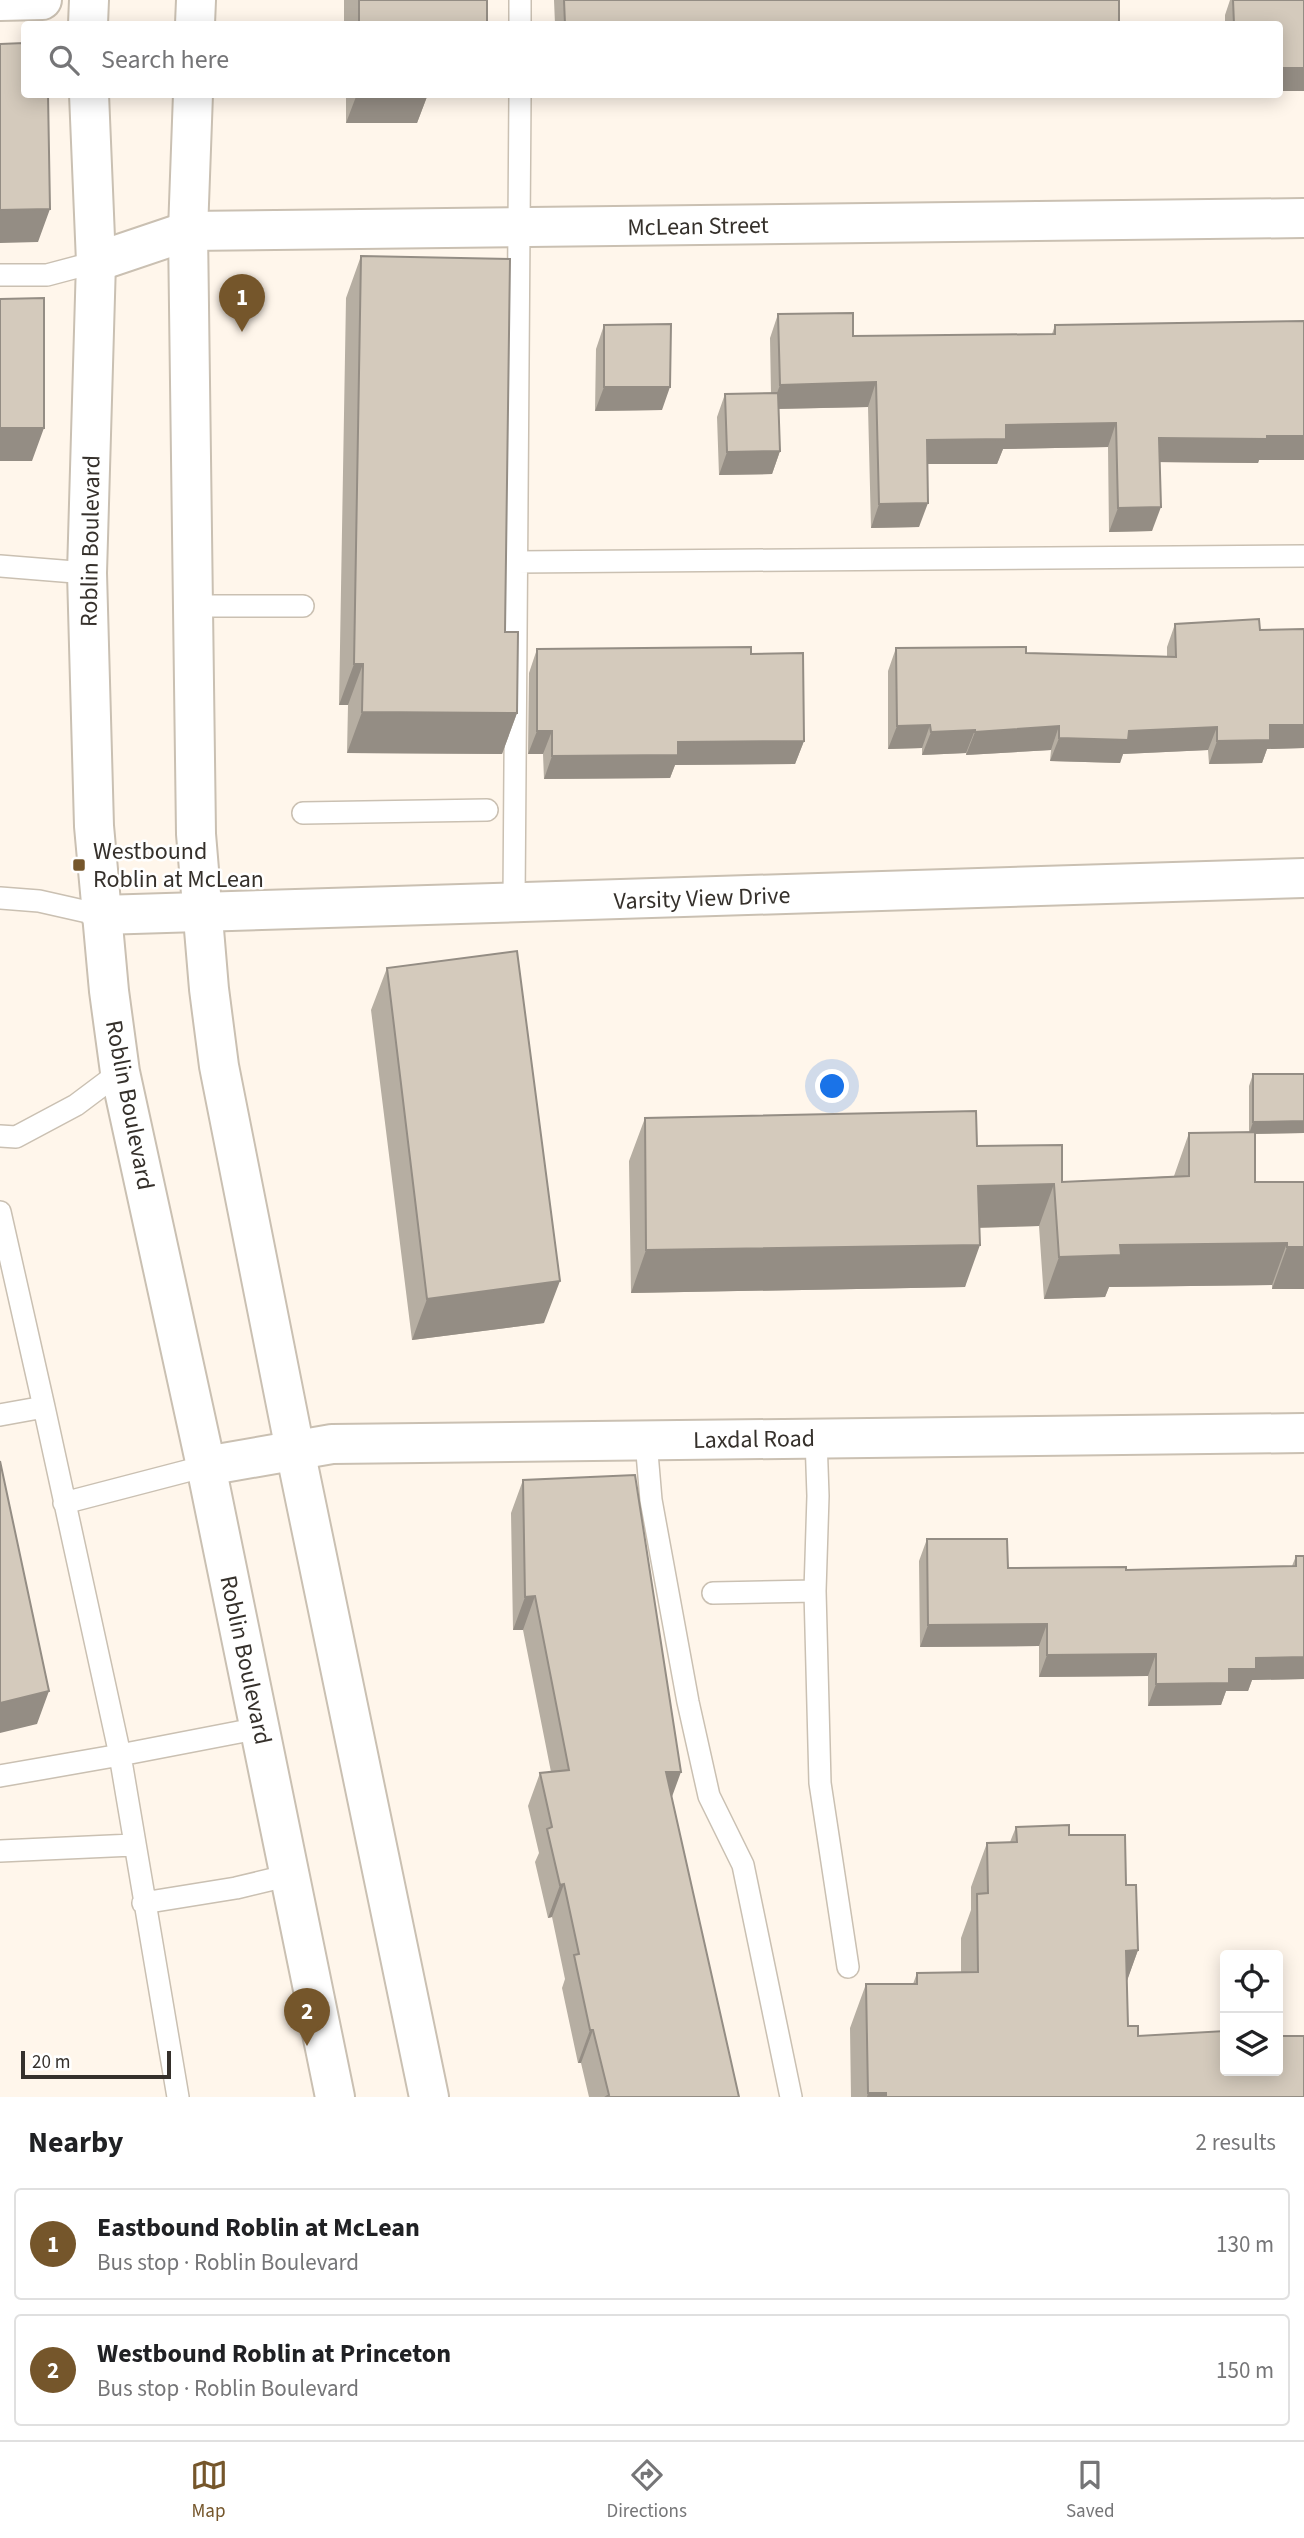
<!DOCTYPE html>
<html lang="en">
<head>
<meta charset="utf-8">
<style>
	:root { --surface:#fff; --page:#f6f6f6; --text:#202124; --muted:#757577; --line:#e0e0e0; --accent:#75562b }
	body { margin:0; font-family:"Source Sans 3",sans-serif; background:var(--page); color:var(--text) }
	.controls { position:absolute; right:21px; bottom:21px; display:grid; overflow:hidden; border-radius:7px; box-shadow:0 4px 18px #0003 }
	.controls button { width:63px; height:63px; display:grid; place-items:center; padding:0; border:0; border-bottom:2px solid var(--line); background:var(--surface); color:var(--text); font:35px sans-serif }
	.scale { position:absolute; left:21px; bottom:18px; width:150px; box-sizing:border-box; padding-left:7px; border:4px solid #35302b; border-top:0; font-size:19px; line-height:24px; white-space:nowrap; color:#35302b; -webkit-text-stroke:5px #fff; paint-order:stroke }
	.you { position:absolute; left:833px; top:1087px; width:24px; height:24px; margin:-18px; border:5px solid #fff; border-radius:50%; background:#1a73e8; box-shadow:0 0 0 10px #1a73e833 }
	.badge { display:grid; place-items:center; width:46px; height:46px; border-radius:50%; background:var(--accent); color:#fff; font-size:23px; font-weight:700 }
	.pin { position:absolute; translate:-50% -58px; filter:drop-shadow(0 2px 4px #0008) }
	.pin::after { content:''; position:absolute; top:37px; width:24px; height:21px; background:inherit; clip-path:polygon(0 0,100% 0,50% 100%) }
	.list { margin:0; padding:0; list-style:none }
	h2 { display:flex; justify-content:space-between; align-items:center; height:91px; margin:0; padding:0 28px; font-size:30px }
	h2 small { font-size:23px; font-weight:400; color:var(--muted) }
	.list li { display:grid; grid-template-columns:46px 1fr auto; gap:21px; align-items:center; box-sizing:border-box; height:112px; margin:0 14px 14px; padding:0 14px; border:2px solid var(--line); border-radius:7px }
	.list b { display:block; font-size:26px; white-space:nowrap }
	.list p { margin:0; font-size:23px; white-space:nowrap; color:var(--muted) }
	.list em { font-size:23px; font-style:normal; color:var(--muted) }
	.icon { flex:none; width:38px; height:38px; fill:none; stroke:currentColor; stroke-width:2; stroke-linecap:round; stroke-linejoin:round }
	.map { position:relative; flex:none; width:1304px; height:2097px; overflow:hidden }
	.search { position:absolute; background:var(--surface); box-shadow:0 4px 18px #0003; left:21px; right:21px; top:21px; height:77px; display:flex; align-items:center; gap:18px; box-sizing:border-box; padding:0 24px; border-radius:7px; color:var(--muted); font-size:26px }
	.sheet { height:343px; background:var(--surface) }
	nav { display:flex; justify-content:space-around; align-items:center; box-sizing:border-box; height:98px; border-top:2px solid var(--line); background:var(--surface); font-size:19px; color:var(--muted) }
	nav a { display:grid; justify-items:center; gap:4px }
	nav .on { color:var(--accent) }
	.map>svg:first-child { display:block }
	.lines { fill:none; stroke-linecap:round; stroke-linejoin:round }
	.lane-casing { stroke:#cac0b2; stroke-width:24 }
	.street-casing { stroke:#cac0b2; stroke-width:42 }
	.secondary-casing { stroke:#cac0b2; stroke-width:42 }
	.lane { stroke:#fff; stroke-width:21 }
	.street { stroke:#fff; stroke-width:38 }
	.secondary { stroke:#fff; stroke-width:38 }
	.wall { fill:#b6aea2 }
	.shaded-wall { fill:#948d84 }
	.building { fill:#d4cabc; stroke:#948d84; stroke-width:2 }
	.poi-dot { fill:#75562b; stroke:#fff; stroke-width:2.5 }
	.labels { text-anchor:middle; stroke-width:5; stroke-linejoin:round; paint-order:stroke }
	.street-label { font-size:24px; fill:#35302b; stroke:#fff }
	.poi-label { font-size:24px; fill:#35302b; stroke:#fff; text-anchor:start }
</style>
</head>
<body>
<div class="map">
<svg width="1304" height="2097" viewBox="0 0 1304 2097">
	<rect width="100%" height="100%" fill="#fff6eb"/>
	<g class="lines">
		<g class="lane-casing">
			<path id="lane" d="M 520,0 L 520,24
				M 0,275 L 47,275 L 96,262
				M 517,562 L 1304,556
				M 0,566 L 87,573
				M 194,606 L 303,606
				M 303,813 L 487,810
				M 0,898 L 39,901 L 101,915
				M 514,902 L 520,94
				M 0,1136 L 16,1137 L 76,1105 L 120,1072
				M 0,1212 L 44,1407 L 0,1415
				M 816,1438 L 818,1496 L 815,1591 L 820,1783 L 848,1967
				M 646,1441 L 651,1500 L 688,1702 L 709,1796 L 743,1865 L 791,2097
				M 64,1503 L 206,1466
				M 713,1593 L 815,1591
				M 0,1776 L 120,1755 L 44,1407
				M 0,1851 L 133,1845
				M 143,1903 L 236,1888 L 290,1875
				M 178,2097 L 120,1755 L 260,1728"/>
		</g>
		<g class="street-casing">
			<path id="street" d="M 0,1 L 42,0
				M 96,262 L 188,231 L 1304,218
				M 101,915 L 1304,878
				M 206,1466 L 332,1444 L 1304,1433"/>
		</g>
		<g class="secondary-casing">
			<path id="secondary" d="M 88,24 L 89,0
				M 195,24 L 196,0
				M 89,94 L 96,262 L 87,573 L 94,826 L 109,991 L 120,1072 L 206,1466 L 335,2097
				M 193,94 L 188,231 L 196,834 L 209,989 L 219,1066 L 295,1450 L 429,2097"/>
		</g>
		<use href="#lane" class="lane"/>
		<use href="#street" class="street"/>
		<use href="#secondary" class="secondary"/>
	</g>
	<path class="wall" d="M 344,0 L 487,0 L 487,24 L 344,24 Z
		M 554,0 L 1119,0 L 1119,24 L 555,24 Z
		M 1230,0 L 1304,0 L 1304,91 L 1279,91 L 1279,24 L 1225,24 L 1225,15 Z
		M 346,94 L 428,94 L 417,123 L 346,123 Z
		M 361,256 L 517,713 L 502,754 L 347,753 L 348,705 L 339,705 L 346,298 Z
		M 778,314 L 853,336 L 1052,334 L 1055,325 L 1304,321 L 1304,460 L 1259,460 L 1258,463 L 1160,462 L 1152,531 L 1109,532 L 1108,447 L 1003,449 L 997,464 L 927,464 L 919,527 L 871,528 L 868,407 L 779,409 L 780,451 L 772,474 L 719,475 L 717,417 L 725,394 L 771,393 L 770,338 Z
		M 604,325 L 662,410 L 595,411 L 596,349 Z
		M 1175,624 L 1260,630 L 1304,629 L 1304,748 L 1267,749 L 1262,763 L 1209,764 L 1208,750 L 1123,754 L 1120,763 L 1050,761 L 1051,750 L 966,755 L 966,753 L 922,755 L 922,748 L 888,749 L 888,671 L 896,648 L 1026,653 L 1167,656 L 1167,647 Z
		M 537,649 L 751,654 L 804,741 L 795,764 L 675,765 L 670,778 L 544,779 L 543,754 L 528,754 L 529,673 Z
		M 387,968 L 544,1323 L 412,1340 L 371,1010 Z
		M 1253,1074 L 1304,1133 L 1255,1134 L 1255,1182 L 1304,1182 L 1304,1289 L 1272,1289 L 1272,1285 L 1109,1287 L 1105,1297 L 1044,1299 L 1039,1226 L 979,1228 L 965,1287 L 631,1293 L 629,1161 L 645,1118 L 977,1146 L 1062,1182 L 1174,1176 L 1189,1133 L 1249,1132 L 1249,1086 Z
		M 523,1480 L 672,1798 L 739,2097 L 589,2097 L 581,2063 L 578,2063 L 562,1988 L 565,1979 L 552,1917 L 548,1918 L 535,1862 L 539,1853 L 528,1806 L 540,1773 L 551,1772 L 523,1630 L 513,1630 L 511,1513 Z
		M 927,1539 L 1008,1568 L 1126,1570 L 1292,1566 L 1296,1556 L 1304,1556 L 1304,1679 L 1252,1680 L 1248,1691 L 1226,1691 L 1221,1705 L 1148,1706 L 1148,1676 L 1039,1677 L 1039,1646 L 920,1647 L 919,1561 Z
		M 1016,1827 L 1069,1835 L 1126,1885 L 1138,1950 L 1127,1980 L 1128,2026 L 1138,2036 L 1304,2097 L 851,2097 L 850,2028 L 866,1984 L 913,1984 L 917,1973 L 961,1973 L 961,1938 L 971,1910 L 971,1887 L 987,1843 L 1010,1842 Z"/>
	<path class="shaded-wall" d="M 1279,68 L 1304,68 L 1304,91 L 1279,91 Z
		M 357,94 L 428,94 L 417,123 L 346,123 Z
		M 50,209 L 38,242 L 0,243 L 0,210 Z
		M 876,382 L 868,407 L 771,409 L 780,385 Z
		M 604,387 L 670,387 L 662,410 L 595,411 Z
		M 1116,423 L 1108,447 L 1003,449 L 997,464 L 918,464 L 927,440 L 1006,425 Z
		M 0,428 L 44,428 L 32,461 L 0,461 Z
		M 1304,436 L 1304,460 L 1259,460 L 1258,463 L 1150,462 L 1159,438 Z
		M 780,451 L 772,474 L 719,475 L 727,452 Z
		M 928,503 L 919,527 L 871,528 L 879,504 Z
		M 1161,507 L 1152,531 L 1109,532 L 1118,508 Z
		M 354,664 L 363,664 L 348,705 L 339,705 Z
		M 362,712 L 517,713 L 502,754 L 347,753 Z
		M 930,725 L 922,748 L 888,749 L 897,726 Z
		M 1270,725 L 1304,725 L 1304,748 L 1267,749 L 1262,763 L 1209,764 L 1217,741 Z
		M 1059,726 L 1051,750 L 966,755 L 975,732 Z
		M 1217,727 L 1208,750 L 1123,754 L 1120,763 L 1050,761 L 1059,738 L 1129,731 Z
		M 975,730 L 966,753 L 922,755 L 931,732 Z
		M 537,731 L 552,731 L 543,754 L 528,754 Z
		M 804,741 L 795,764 L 675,765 L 670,778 L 544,779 L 552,756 L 678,742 Z
		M 1304,1121 L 1304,1133 L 1249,1134 L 1253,1122 Z
		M 1054,1184 L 1039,1226 L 963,1228 L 978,1186 Z
		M 1287,1243 L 1272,1285 L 1109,1287 L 1105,1297 L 1044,1299 L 1059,1257 L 1120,1245 Z
		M 980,1245 L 965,1287 L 631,1293 L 646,1250 Z
		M 1287,1247 L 1304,1247 L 1304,1289 L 1272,1289 Z
		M 560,1281 L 544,1323 L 412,1340 L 427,1299 Z
		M 535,1596 L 523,1630 L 513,1630 L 525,1597 Z
		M 1047,1624 L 1039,1646 L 920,1647 L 928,1625 Z
		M 1156,1654 L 1148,1676 L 1039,1677 L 1047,1655 Z
		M 1304,1657 L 1304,1679 L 1252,1680 L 1248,1691 L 1226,1691 L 1221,1705 L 1148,1706 L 1156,1684 L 1256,1658 Z
		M 49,1691 L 37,1724 L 0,1733 L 0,1703 Z
		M 666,1772 L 681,1772 L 669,1805 Z
		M 564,1884 L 552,1917 L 548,1918 L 560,1885 Z
		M 1138,1950 L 1122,1995 L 1126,1951 Z
		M 590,2030 L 593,2030 L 581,2063 L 578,2063 Z
		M 868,2093 L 886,2093 L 885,2097 L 867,2097 Z"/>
	<path class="building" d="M 359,0 L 487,0 L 487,24 L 359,24 Z
		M 564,0 L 1119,0 L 1119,24 L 565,24 Z
		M 1233,0 L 1304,0 L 1304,68 L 1279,68 L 1279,24 L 1234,24 Z
		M 24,43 L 24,94 L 48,94 L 50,209 L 0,210 L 0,44 Z
		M 361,256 L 510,259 L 505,632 L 518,632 L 517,713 L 362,712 L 363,664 L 354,664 Z
		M 44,298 L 44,428 L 0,428 L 0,299 Z
		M 853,313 L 853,336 L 1055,334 L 1055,325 L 1304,321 L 1304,436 L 1267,436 L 1267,439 L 1159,438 L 1161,507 L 1118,508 L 1116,423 L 1006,425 L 1006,439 L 927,440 L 928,503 L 879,504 L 876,382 L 780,385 L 778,314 Z
		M 671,324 L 670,387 L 604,387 L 604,325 Z
		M 778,393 L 780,451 L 727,452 L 725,394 Z
		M 1259,619 L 1260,630 L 1304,629 L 1304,725 L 1270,725 L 1270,740 L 1217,741 L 1217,727 L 1129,731 L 1128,740 L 1059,738 L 1059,726 L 975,732 L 975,730 L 931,732 L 930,725 L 897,726 L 896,648 L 1026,647 L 1026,653 L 1176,657 L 1175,624 Z
		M 751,647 L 751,654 L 803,653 L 804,741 L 678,742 L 678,755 L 552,756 L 552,731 L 537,731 L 537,649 Z
		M 517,951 L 560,1281 L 427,1299 L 387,968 Z
		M 1253,1074 L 1304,1074 L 1304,1121 L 1253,1122 Z
		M 976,1111 L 977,1146 L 1062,1145 L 1062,1182 L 1189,1176 L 1189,1133 L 1255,1132 L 1255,1182 L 1304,1182 L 1304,1247 L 1287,1247 L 1287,1243 L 1120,1245 L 1121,1255 L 1059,1257 L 1054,1184 L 978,1186 L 980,1245 L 646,1250 L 645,1118 Z
		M 0,1461 L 49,1691 L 0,1703 Z
		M 635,1475 L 681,1772 L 666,1772 L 739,2097 L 606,2097 L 609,2095 L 593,2030 L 590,2030 L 574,1955 L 579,1954 L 564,1884 L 560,1885 L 547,1829 L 552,1827 L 540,1773 L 569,1770 L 535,1596 L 525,1597 L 523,1480 Z
		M 927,1539 L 1007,1539 L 1008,1568 L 1126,1567 L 1126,1570 L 1296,1566 L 1296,1556 L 1304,1556 L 1304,1657 L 1256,1658 L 1256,1669 L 1229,1669 L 1229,1683 L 1156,1684 L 1156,1654 L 1047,1655 L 1047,1624 L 928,1625 Z
		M 1069,1825 L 1069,1835 L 1125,1835 L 1126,1885 L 1136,1885 L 1138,1950 L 1126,1951 L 1128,2026 L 1138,2026 L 1138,2036 L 1225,2031 L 1225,2071 L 1278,2071 L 1278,2036 L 1304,2036 L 1304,2097 L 886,2097 L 886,2093 L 868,2093 L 866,1984 L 917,1984 L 917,1973 L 978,1972 L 977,1894 L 988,1893 L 987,1843 L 1017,1842 L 1016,1827 Z"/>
	<rect class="poi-dot" x="72" y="858" width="14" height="14" rx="3.5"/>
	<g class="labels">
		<g class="street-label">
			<text transform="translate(698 226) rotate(-1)" y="8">McLean Street</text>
			<text transform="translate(90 541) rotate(-89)" y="8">Roblin Boulevard</text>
			<text transform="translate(702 898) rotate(-2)" y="8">Varsity View Drive</text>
			<text transform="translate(130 1105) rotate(79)" y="8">Roblin Boulevard</text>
			<text transform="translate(754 1439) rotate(-1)" y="8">Laxdal Road</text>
			<text transform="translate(246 1660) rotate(78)" y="8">Roblin Boulevard</text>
		</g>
		<g class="poi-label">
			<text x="93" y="859">Westbound<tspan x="93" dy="28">Roblin at McLean</tspan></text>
		</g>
	</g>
</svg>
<div class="controls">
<button><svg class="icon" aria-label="locate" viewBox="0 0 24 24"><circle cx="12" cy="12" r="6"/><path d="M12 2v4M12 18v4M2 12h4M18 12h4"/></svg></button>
<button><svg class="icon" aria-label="layers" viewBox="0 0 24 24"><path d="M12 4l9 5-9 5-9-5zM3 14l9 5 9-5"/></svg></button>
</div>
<div class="scale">20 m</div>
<div class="you"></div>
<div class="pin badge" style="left:242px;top:332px">1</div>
<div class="pin badge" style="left:307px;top:2046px">2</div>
<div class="search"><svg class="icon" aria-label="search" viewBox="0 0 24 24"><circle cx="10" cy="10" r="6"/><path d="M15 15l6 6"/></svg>Search here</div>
</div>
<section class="sheet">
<h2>Nearby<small>2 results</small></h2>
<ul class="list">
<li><span class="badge">1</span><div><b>Eastbound Roblin at McLean</b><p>Bus stop · Roblin Boulevard</p></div><em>130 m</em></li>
<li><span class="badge">2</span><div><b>Westbound Roblin at Princeton</b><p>Bus stop · Roblin Boulevard</p></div><em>150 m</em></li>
</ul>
</section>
<nav>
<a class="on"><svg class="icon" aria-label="map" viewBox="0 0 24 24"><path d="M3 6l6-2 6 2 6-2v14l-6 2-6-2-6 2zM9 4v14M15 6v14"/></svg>Map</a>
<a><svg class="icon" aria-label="directions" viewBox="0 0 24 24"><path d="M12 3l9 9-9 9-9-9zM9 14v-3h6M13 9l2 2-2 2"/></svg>Directions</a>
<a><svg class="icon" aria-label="saved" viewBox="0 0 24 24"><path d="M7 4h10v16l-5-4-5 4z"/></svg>Saved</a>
</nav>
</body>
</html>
